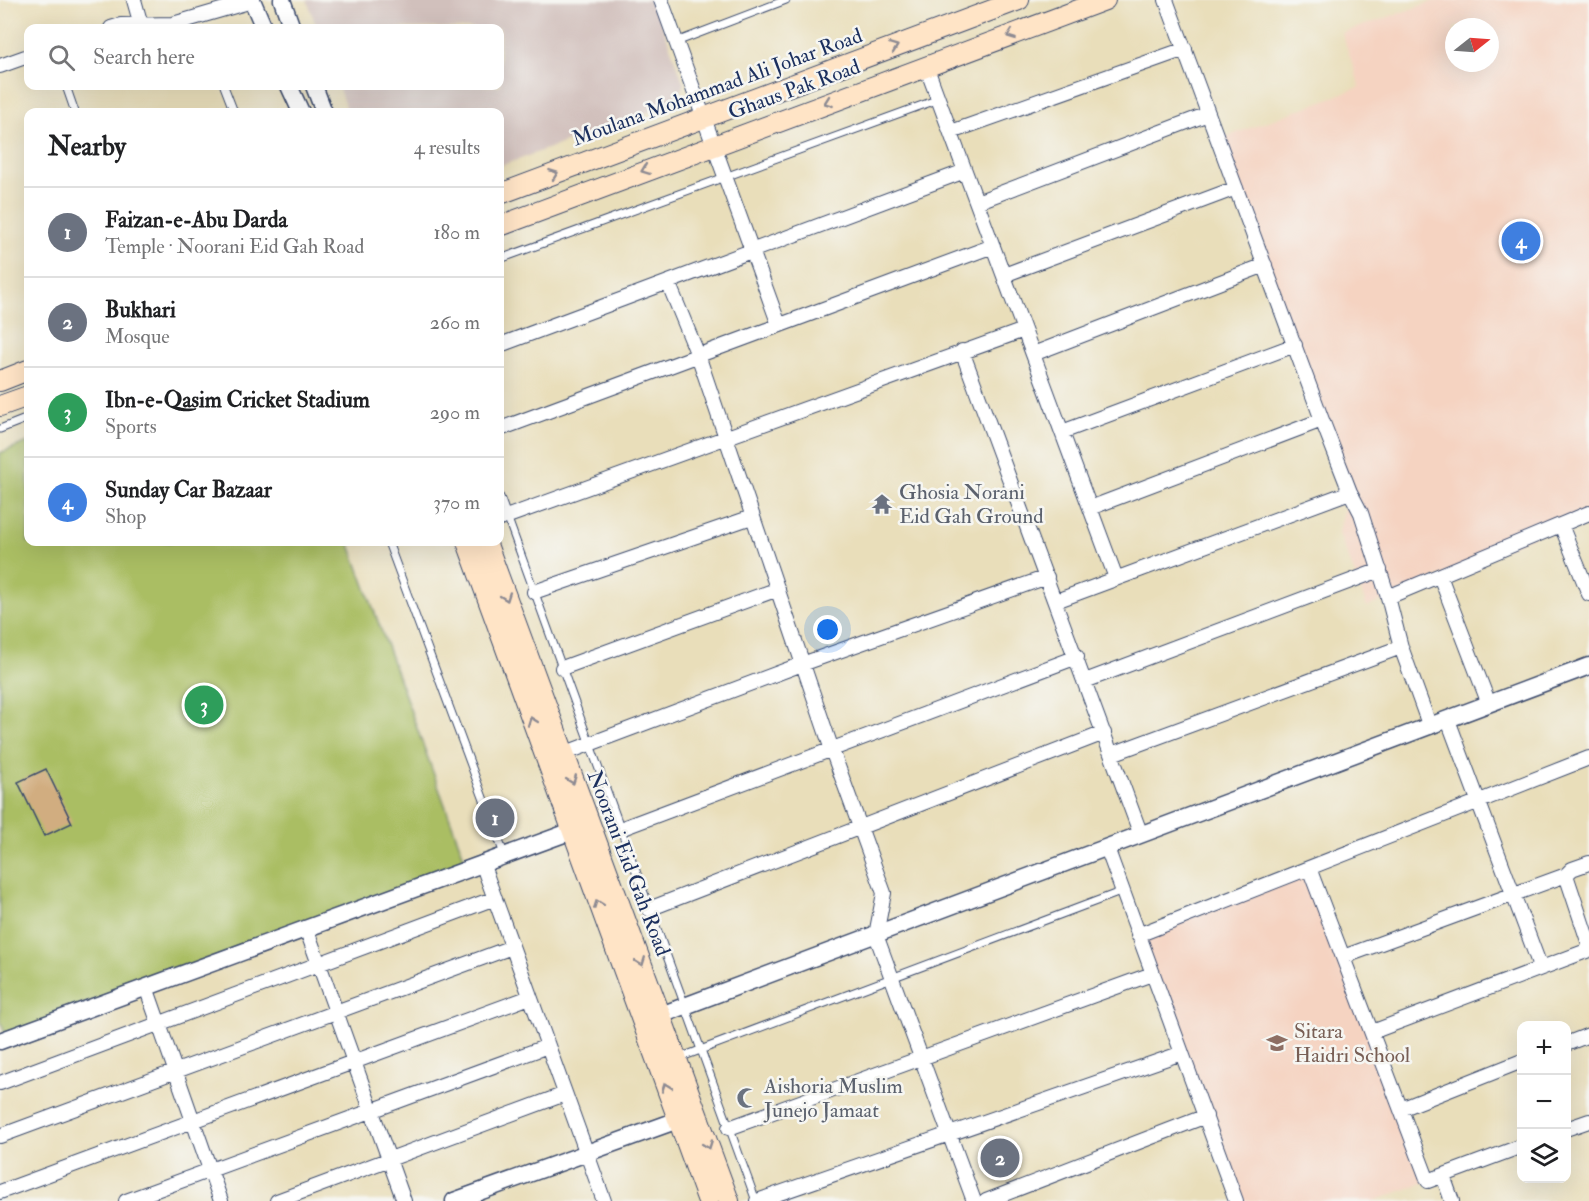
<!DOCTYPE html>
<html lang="en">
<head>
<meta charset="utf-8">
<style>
	:root { --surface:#fff; --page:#f6f6f6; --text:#202124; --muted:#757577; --line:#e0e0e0; --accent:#0b8043 }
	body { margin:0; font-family:"IM FELL Double Pica",serif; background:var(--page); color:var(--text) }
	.controls { position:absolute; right:18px; bottom:18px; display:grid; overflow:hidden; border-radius:12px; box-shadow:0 6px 24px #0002 }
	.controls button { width:54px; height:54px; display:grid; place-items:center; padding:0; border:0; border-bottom:2px solid var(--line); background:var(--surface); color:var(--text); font:30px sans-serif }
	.compass { position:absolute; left:1445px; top:18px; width:54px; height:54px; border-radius:50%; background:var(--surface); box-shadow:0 6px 24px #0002; rotate:73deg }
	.you { position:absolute; left:828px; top:630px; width:21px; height:21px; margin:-15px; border:4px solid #fff; border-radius:50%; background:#1a73e8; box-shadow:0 0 0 9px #1a73e833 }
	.badge { display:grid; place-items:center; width:39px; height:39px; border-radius:50%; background:var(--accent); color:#fff; font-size:20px; font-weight:700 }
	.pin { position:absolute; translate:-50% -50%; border:3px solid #fff; box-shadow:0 2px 6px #0006 }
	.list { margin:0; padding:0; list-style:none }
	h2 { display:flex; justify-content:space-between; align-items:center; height:78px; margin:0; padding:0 24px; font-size:26px }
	h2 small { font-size:20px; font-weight:400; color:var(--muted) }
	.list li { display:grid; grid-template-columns:39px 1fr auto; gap:18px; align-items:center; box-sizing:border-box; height:90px; padding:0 24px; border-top:2px solid var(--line) }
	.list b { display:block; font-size:22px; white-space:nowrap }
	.list p { margin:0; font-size:20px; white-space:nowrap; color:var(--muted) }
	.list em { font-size:20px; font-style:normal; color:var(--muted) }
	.icon { flex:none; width:33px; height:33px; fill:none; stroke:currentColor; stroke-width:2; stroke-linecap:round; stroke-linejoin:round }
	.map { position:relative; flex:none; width:1589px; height:1201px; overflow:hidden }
	.search { position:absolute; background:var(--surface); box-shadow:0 6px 24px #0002; left:24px; top:24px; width:480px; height:66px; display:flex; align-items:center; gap:15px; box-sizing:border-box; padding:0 21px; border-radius:12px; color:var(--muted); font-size:22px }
	.panel { position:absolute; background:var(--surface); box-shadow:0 6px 24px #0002; left:24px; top:108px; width:480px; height:438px; border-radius:12px }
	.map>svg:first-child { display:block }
	.built { fill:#f5d3c1; fill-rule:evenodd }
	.industrial { fill:#d1c0bc }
	.green { fill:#aabe63; stroke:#627660; stroke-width:1.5 }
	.building { fill:#d1ad80 }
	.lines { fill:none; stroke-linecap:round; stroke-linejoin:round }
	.service-casing { stroke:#3a496c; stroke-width:9 }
	.minor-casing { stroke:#3a496c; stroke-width:16 }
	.tertiary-casing { stroke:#3a496c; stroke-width:19 }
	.secondary-casing { stroke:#3a496c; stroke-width:22 }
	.service { stroke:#fff; stroke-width:7 }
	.minor { stroke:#fff; stroke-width:14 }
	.tertiary { stroke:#fff; stroke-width:16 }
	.secondary { stroke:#ffe4c6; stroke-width:20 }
	.oneway { stroke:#8d8a92 }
	.labels { text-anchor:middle; stroke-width:5; stroke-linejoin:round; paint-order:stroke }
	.street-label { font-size:21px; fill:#1b2f5e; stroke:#f6f6f2 }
	.worship-label { font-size:21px; fill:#5b616d; stroke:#f6f6f2; text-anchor:start }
	.education-label { font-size:21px; fill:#785e54; stroke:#f6f6f2; text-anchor:start }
</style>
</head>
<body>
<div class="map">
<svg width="1589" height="1201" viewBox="0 0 1589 1201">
	<rect width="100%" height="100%" fill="#f6f6f2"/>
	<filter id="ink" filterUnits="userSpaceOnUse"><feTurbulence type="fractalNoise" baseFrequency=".0167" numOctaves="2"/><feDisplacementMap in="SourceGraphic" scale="12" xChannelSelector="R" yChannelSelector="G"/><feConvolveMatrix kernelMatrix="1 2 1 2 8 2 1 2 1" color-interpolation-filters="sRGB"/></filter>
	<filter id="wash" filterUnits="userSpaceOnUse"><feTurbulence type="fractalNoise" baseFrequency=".008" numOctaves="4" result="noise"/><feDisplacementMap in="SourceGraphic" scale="24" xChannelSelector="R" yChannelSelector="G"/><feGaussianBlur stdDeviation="1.35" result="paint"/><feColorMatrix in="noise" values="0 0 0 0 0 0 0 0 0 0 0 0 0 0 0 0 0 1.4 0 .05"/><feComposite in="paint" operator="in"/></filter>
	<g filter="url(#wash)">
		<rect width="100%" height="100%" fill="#e9deba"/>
		<path class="built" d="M 1437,0 L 1589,0 L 1589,513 L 1367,607 L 1339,533 L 1348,489 L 1218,140 L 1360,87 L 1342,33 ZM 1454,27 L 1490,27 L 1490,63 L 1454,63 Z
			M 1309,868 L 1428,1181 L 1374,1201 L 1238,1201 L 1138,935 Z"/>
		<path class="industrial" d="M 307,0 L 653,0 L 684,84 L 676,102 L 500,166 L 500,112 L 347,112 L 338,86 L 500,86 L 500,28 L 317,28 Z"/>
		<path class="green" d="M 28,442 L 28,542 L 349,542 L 468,868 L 7,1038 L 0,1020 L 0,453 Z"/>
		<g id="blocks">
			<path class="building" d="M 46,769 L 72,823 L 44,836 L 18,782 Z"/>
		</g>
	</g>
	<g filter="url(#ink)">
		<use href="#blocks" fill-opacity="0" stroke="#3a496c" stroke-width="1.5"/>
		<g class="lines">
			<g class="service-casing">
				<path id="service" d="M 676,42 L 786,0
					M 66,86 L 75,112
					M 224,86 L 234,112
					M 500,259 L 939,99
					M 0,429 L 28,418
					M 500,497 L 756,1201
					M 388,542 L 504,854
					M 679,1058 L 1123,891"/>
			</g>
			<g class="minor-casing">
				<path id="minor" d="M 134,0 L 141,25
					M 661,0 L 779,325
					M 1166,0 L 1322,420 L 1350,492 L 1361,513 L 1388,597 L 1401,647 L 1430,727
					M 111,28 L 121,25 L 173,24 L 252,1
					M 0,66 L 28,56
					M 926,66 L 1116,578
					M 951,132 L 1185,49
					M 977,202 L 1208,114
					M 1004,275 L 1236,188
					M 668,282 L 698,355 L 832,750 L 884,893 L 876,935 L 974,1201
					M 500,345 L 965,171
					M 962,351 L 1141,835
					M 1033,354 L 1265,265
					M 500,429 L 993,246
					M 1062,432 L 1295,345
					M 1090,508 L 1322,420
					M 500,519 L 1024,330
					M 1561,525 L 1589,594
					M 1440,576 L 1489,704
					M 534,592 L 752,517
					M 1388,597 L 1589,513
					M 1056,601 L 1350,492
					M 562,668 L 778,589
					M 1085,681 L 1380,570
					M 1448,720 L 1540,966
					M 563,754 L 805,663 L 1047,577
					M 1112,754 L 1401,647
					M 620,829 L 1077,657
					M 1107,848 L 1236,1201
					M 482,863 L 604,1201
					M 1309,868 L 1428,1181 L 1522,1146
					M 1566,875 L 1589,944
					M 649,909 L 1104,733
					M 306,928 L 404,1201
					M 1138,935 L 1589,758
					M 1343,957 L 1566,875 L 1572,869 L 1589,863
					M 146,987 L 221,1201
					M 1372,1032 L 1589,950
					M 1566,1044 L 1589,1035
					M 0,1083 L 495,898
					M 1401,1109 L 1522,1061
					M 729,1128 L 1152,974
					M 1566,1129 L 1589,1121
					M 0,1136 L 512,947
					M 1443,1176 L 1452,1201
					M 0,1192 L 530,997
					M 126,1201 L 548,1046
					M 277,1201 L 565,1094
					M 757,1201 L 1182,1053
					M 986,1201 L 1206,1116"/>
			</g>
			<g class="tertiary-casing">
				<path id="tertiary" d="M 252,0 L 264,28
					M 282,0 L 292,28
					M 289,86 L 301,112
					M 314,86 L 324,112
					M 661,1015 L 1589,666
					M 0,1041 L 572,831
					M 454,1201 L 678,1120"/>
			</g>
			<g class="secondary-casing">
				<path id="secondary" d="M 500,194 L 1019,0
					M 500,226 L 1105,0
					M 0,381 L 28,370
					M 0,406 L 28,396
					M 467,542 L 708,1201
					M 486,542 L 729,1201"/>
			</g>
			<use href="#service" class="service"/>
			<use href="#minor" class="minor"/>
			<use href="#tertiary" class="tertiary"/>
			<use href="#secondary" class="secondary"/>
		</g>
		<defs><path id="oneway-chevron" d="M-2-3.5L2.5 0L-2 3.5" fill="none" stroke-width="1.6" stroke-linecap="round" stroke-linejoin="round" transform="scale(1.5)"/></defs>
		<g class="oneway">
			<use href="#oneway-chevron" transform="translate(1011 35) rotate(160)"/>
			<use href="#oneway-chevron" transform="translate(894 47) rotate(-21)"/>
			<use href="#oneway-chevron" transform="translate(828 102) rotate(160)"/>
			<use href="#oneway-chevron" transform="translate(645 170) rotate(159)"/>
			<use href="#oneway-chevron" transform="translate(554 174) rotate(-20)"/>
			<use href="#oneway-chevron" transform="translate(506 597) rotate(70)"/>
			<use href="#oneway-chevron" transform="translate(532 721) rotate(-110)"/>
			<use href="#oneway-chevron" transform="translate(572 780) rotate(69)"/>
			<use href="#oneway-chevron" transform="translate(598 904) rotate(-110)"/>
			<use href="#oneway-chevron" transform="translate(641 962) rotate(69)"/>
			<use href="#oneway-chevron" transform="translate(666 1087) rotate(-110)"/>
			<use href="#oneway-chevron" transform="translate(708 1145) rotate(70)"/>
		</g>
	</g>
	<defs>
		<g id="temple-bare" transform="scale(1.62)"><path d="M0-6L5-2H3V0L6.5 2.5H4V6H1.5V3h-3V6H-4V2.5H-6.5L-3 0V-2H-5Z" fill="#6b7280" stroke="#f6f6f2" stroke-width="2.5" paint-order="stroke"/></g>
		<g id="school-bare" transform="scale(1.62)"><path d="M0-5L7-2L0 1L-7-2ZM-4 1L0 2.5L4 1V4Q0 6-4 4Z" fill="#8d6e63" stroke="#f6f6f2" stroke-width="2.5" paint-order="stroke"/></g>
		<g id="mosque-bare" transform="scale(1.62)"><path d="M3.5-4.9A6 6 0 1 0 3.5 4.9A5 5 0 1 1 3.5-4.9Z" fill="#6b7280" stroke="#f6f6f2" stroke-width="2.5" paint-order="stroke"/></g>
	</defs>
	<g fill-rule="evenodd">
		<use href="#temple-bare" x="882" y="504"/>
		<use href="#school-bare" x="1277" y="1043"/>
		<use href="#mosque-bare" x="747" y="1098"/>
	</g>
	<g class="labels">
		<g class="street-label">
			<text transform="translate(717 87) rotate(-20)" y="7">Moulana Mohammad Ali Johar Road</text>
			<text transform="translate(794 89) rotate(-20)" y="7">Ghaus Pak Road</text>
			<text transform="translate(629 863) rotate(69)" y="7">Noorani Eid Gah Road</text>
		</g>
		<g class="worship-label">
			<text x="899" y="499">Ghosia Norani<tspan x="899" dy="24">Eid Gah Ground</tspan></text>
			<text x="764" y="1093">Aishoria Muslim<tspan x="764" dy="24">Junejo Jamaat</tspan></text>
		</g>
		<g class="education-label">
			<text x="1294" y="1038">Sitara<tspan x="1294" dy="24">Haidri School</tspan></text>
		</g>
	</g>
</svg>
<div class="controls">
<button>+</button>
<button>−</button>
<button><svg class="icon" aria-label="layers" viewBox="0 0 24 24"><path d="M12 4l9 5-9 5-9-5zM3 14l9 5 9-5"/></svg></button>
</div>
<svg class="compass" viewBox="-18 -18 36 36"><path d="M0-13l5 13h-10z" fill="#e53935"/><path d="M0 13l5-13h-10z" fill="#757577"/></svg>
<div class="you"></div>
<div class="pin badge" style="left:495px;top:818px;background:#6b7280">1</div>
<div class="pin badge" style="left:1000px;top:1158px;background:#6b7280">2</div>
<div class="pin badge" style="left:204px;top:705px;background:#2e9e5b">3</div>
<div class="pin badge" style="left:1521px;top:241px;background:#3f7fe0">4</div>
<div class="search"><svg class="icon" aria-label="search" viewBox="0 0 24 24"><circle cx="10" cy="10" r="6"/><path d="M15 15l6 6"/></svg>Search here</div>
<section class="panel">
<h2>Nearby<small>4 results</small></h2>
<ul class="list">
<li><span class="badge" style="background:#6b7280">1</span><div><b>Faizan-e-Abu Darda</b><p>Temple · Noorani Eid Gah Road</p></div><em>180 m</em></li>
<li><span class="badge" style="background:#6b7280">2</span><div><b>Bukhari</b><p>Mosque</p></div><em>260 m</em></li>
<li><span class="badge" style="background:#2e9e5b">3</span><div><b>Ibn-e-Qasim Cricket Stadium</b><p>Sports</p></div><em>290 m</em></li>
<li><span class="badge" style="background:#3f7fe0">4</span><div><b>Sunday Car Bazaar</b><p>Shop</p></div><em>370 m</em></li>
</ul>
</section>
</div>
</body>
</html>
